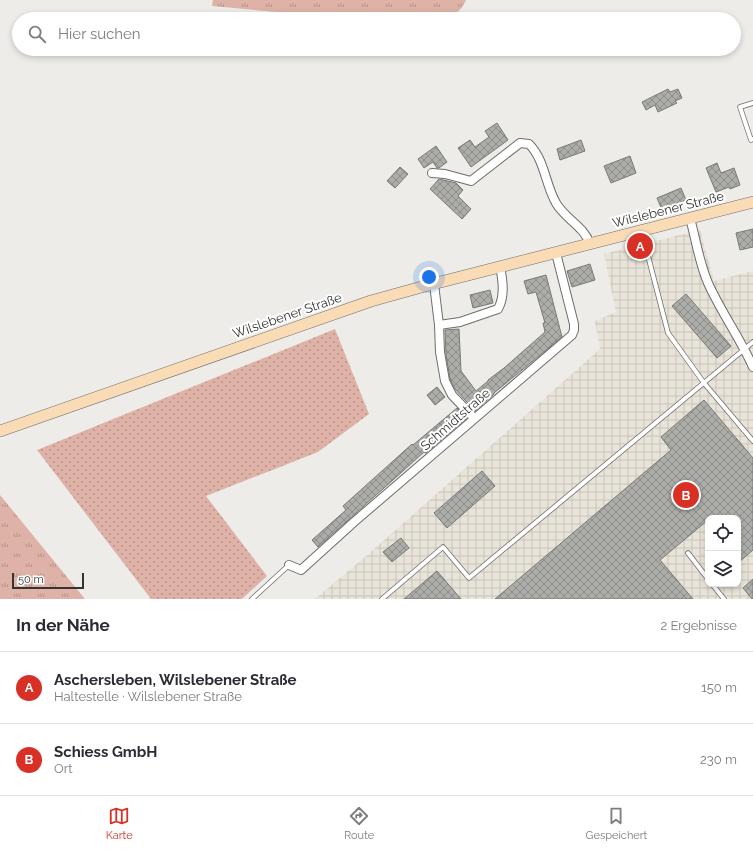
<!DOCTYPE html>
<html lang="de">
<head>
<meta charset="utf-8">
<style>
	:root { --surface:#fff; --page:#f7f7f7; --text:#2b2b33; --muted:#7c7c81; --line:#e1e1e2; --accent:#d93025 }
	body { margin:0; font-family:Raleway,sans-serif; background:var(--page); color:var(--text) }
	.controls { position:absolute; right:12px; bottom:12px; display:grid; overflow:hidden; border-radius:8px; box-shadow:0 2px 6px #0003 }
	.controls button { width:36px; height:36px; display:grid; place-items:center; padding:0; border:0; border-bottom:1px solid var(--line); background:var(--surface); color:var(--text); font:20px sans-serif }
	.scale { position:absolute; left:12px; bottom:10px; width:72px; box-sizing:border-box; padding-left:4px; border:2px solid #353433; border-top:0; font-size:11px; line-height:14px; white-space:nowrap; color:#353433; -webkit-text-stroke:3px #fff; paint-order:stroke }
	.you { position:absolute; left:429px; top:277px; width:14px; height:14px; margin:-10px; border:3px solid #fff; border-radius:50%; background:#1a73e8; box-shadow:0 0 0 6px #1a73e833 }
	.badge { display:grid; place-items:center; width:26px; height:26px; border-radius:50%; background:var(--accent); color:#fff; font-size:13px; font-weight:700 }
	.pin { position:absolute; translate:-50% -50%; border:2px solid #fff; box-shadow:0 1px 4px #0006 }
	.list { margin:0; padding:0; list-style:none }
	h2 { display:flex; justify-content:space-between; align-items:center; height:52px; margin:0; padding:0 16px; font-size:17px }
	h2 small { font-size:13px; font-weight:400; color:var(--muted) }
	.list li { display:grid; grid-template-columns:26px 1fr auto; gap:12px; align-items:center; box-sizing:border-box; height:72px; padding:0 16px; border-top:1px solid var(--line) }
	.list b { display:block; font-size:15px; white-space:nowrap }
	.list p { margin:0; font-size:13px; white-space:nowrap; color:var(--muted) }
	.list em { font-size:13px; font-style:normal; color:var(--muted) }
	.icon { flex:none; width:22px; height:22px; fill:none; stroke:currentColor; stroke-width:2; stroke-linecap:round; stroke-linejoin:round }
	.map { position:relative; flex:none; width:753px; height:599px; overflow:hidden }
	.search { position:absolute; background:var(--surface); box-shadow:0 2px 6px #0003; left:12px; right:12px; top:12px; height:44px; display:flex; align-items:center; gap:10px; box-sizing:border-box; padding:0 14px; border-radius:22px; color:var(--muted); font-size:15px }
	.sheet { height:196px; background:var(--surface) }
	nav { display:flex; justify-content:space-around; align-items:center; box-sizing:border-box; height:56px; border-top:1px solid var(--line); background:var(--surface); font-size:11px; color:var(--muted) }
	nav a { display:grid; justify-items:center; gap:2px }
	nav .on { color:var(--accent) }
	.map>svg:first-child { display:block }
	.industrial { fill:url(#industrial-grid); fill-rule:evenodd }
	.grass { fill:url(#grass-tufts) }
	.park { fill:url(#park-dots) }
	.building { fill:url(#building-cross-hatch); stroke:#797976 }
	.lines { fill:none; stroke-linecap:round; stroke-linejoin:round }
	.lane-casing { stroke:#6e6d6a; stroke-width:5.5 }
	.street-casing { stroke:#6e6d6a; stroke-width:10 }
	.secondary-casing { stroke:#6e6d6a; stroke-width:12 }
	.lane { stroke:#fff; stroke-width:4 }
	.street { stroke:#fff; stroke-width:8 }
	.secondary { stroke:#f9dbb6; stroke-width:11 }
	.labels { text-anchor:middle; stroke-width:4; stroke-linejoin:round; paint-order:stroke }
	.street-label { font-size:13px; fill:#353433; stroke:#fff }
</style>
</head>
<body>
<div class="map">
<svg width="753" height="599" viewBox="0 0 753 599">
	<defs>
		<pattern id="industrial-grid" width="8" height="8" patternUnits="userSpaceOnUse"><rect width="8" height="8" fill="#e8e4d9"/><path d="M0 4h8M4 0v8" fill="none" stroke="#c8c4bb"/></pattern>
		<pattern id="grass-tufts" width="24" height="20" patternUnits="userSpaceOnUse"><rect width="24" height="20" fill="#dfb2a7"/><path d="M3 7l-1-3M5 7V3M7 7l1-3M15 17l-1-3M17 17v-4M19 17l1-3" fill="none" stroke="#b69289"/></pattern>
		<pattern id="park-dots" width="8" height="8" patternUnits="userSpaceOnUse"><rect width="8" height="8" fill="#dfb2a7"/><path d="M2 2h.1M6 6h.1" fill="none" stroke="#b69289" stroke-width="1.8" stroke-linecap="round"/></pattern>
		<pattern id="building-cross-hatch" width="8" height="8" patternUnits="userSpaceOnUse"><rect width="8" height="8" fill="#acaca9"/><path d="M0 0l8 8M0 8l8-8" fill="none" stroke="#8d8d8a"/></pattern>
	</defs>
	<rect width="100%" height="100%" fill="#eeece9"/>
	<path class="industrial" d="M 700,230 L 714,281 L 753,271 L 753,599 L 315,599 L 365,557 L 600,349 L 595,321 L 616,312 L 604,254 ZM 708,518 L 738,518 L 738,584 L 708,584 Z"/>
	<path class="grass" d="M 213,0 L 466,0 C 460,13 454,15 442,19 L 351,19 L 212,6 Z
		M 0,495 L 85,599 L 0,599 Z"/>
	<path class="park" d="M 335,329 L 369,414 L 318,452 L 206,496 L 267,576 L 242,599 L 151,599 L 37,450 Z"/>
	<path class="building" d="M 668,89 L 670,92 L 678,89 L 682,98 L 675,101 L 677,103 L 658,112 L 655,105 L 646,110 L 642,102 Z
		M 497,123 L 508,140 L 471,167 L 458,148 L 470,140 L 475,147 L 489,137 L 485,131 Z
		M 581,140 L 585,151 L 560,160 L 557,149 Z
		M 436,146 L 447,162 L 439,168 L 437,168 L 433,162 L 424,168 L 418,159 Z
		M 630,156 L 636,173 L 611,183 L 604,166 Z
		M 717,163 L 721,173 L 734,168 L 740,185 L 730,189 L 729,187 L 716,192 L 706,168 Z
		M 400,167 L 408,174 L 395,188 L 387,181 Z
		M 439,179 L 456,183 L 463,190 L 458,196 L 471,209 L 462,219 L 430,189 Z
		M 681,188 L 686,200 L 662,210 L 657,198 Z
		M 753,229 L 753,247 L 740,250 L 736,233 Z
		M 590,264 L 595,280 L 572,287 L 567,271 Z
		M 546,275 L 562,337 L 494,393 L 494,394 L 475,411 L 455,389 L 450,379 L 446,355 L 445,330 L 459,329 L 461,371 L 476,391 L 488,381 L 488,380 L 504,368 L 545,332 L 543,323 L 545,323 L 536,292 L 528,294 L 524,281 Z
		M 490,290 L 493,303 L 473,308 L 470,295 Z
		M 686,294 L 731,346 L 717,358 L 672,306 Z
		M 437,387 L 445,397 L 435,405 L 427,395 Z
		M 704,400 L 753,458 L 753,550 L 738,563 L 738,518 L 708,518 L 708,520 L 660,560 L 693,599 L 495,599 L 671,450 L 661,437 Z
		M 457,408 L 467,418 L 426,453 L 424,452 L 403,471 L 318,547 L 312,540 L 346,510 L 343,506 L 412,444 L 413,445 Z
		M 482,471 L 495,486 L 447,528 L 434,513 Z
		M 401,538 L 409,548 L 392,562 L 383,552 Z
		M 437,571 L 461,599 L 404,599 Z
		M 753,579 L 753,599 L 752,599 L 743,588 Z"/>
	<g class="lines">
		<g class="lane-casing">
			<path id="lane" d="M 753,103 L 740,107 L 751,140 L 753,139
				M 647,252 L 668,333 L 704,383 L 753,441
				M 688,553 L 708,579
				M 712,584 L 724,599
				M 252,599 L 289,565
				M 382,599 L 443,547 L 469,578 L 753,342"/>
		</g>
		<g class="street-casing">
			<path id="street" d="M 432,173 L 445,174 L 471,181 L 520,143 L 529,144 C 545,160 545,184 556,203 C 565,219 584,226 590,244
				M 690,218 C 696,240 699,262 708,283 C 721,312 740,338 753,367
				M 434,284 L 439,325 L 440,352 L 445,381 L 452,395 L 474,418
				M 439,325 L 460,322 L 498,309 C 505,296 503,281 500,267
				M 289,565 L 301,570 L 354,522 L 572,335 L 574,330 L 574,324 L 556,253"/>
		</g>
		<g class="secondary-casing">
			<path id="secondary" d="M 0,431 L 371,301 L 425,286 L 753,202"/>
		</g>
		<use href="#lane" class="lane"/>
		<use href="#street" class="street"/>
		<use href="#secondary" class="secondary"/>
	</g>
	<g class="labels">
		<g class="street-label">
			<text transform="translate(668 209) rotate(-14)" y="5">Wilslebener Straße</text>
			<text transform="translate(287 315) rotate(-19)" y="5">Wilslebener Straße</text>
			<text transform="translate(455 419) rotate(-41)" y="5">Schmidtstraße</text>
		</g>
	</g>
</svg>
<div class="controls">
<button><svg class="icon" aria-label="locate" viewBox="0 0 24 24"><circle cx="12" cy="12" r="6"/><path d="M12 2v4M12 18v4M2 12h4M18 12h4"/></svg></button>
<button><svg class="icon" aria-label="layers" viewBox="0 0 24 24"><path d="M12 4l9 5-9 5-9-5zM3 14l9 5 9-5"/></svg></button>
</div>
<div class="scale">50 m</div>
<div class="you"></div>
<div class="pin badge" style="left:640px;top:246px">A</div>
<div class="pin badge" style="left:686px;top:495px">B</div>
<div class="search"><svg class="icon" aria-label="search" viewBox="0 0 24 24"><circle cx="10" cy="10" r="6"/><path d="M15 15l6 6"/></svg>Hier suchen</div>
</div>
<section class="sheet">
<h2>In der Nähe<small>2 Ergebnisse</small></h2>
<ul class="list">
<li><span class="badge">A</span><div><b>Aschersleben, Wilslebener Straße</b><p>Haltestelle · Wilslebener Straße</p></div><em>150 m</em></li>
<li><span class="badge">B</span><div><b>Schiess GmbH</b><p>Ort</p></div><em>230 m</em></li>
</ul>
</section>
<nav>
<a class="on"><svg class="icon" aria-label="map" viewBox="0 0 24 24"><path d="M3 6l6-2 6 2 6-2v14l-6 2-6-2-6 2zM9 4v14M15 6v14"/></svg>Karte</a>
<a><svg class="icon" aria-label="directions" viewBox="0 0 24 24"><path d="M12 3l9 9-9 9-9-9zM9 14v-3h6M13 9l2 2-2 2"/></svg>Route</a>
<a><svg class="icon" aria-label="saved" viewBox="0 0 24 24"><path d="M7 4h10v16l-5-4-5 4z"/></svg>Gespeichert</a>
</nav>
</body>
</html>
